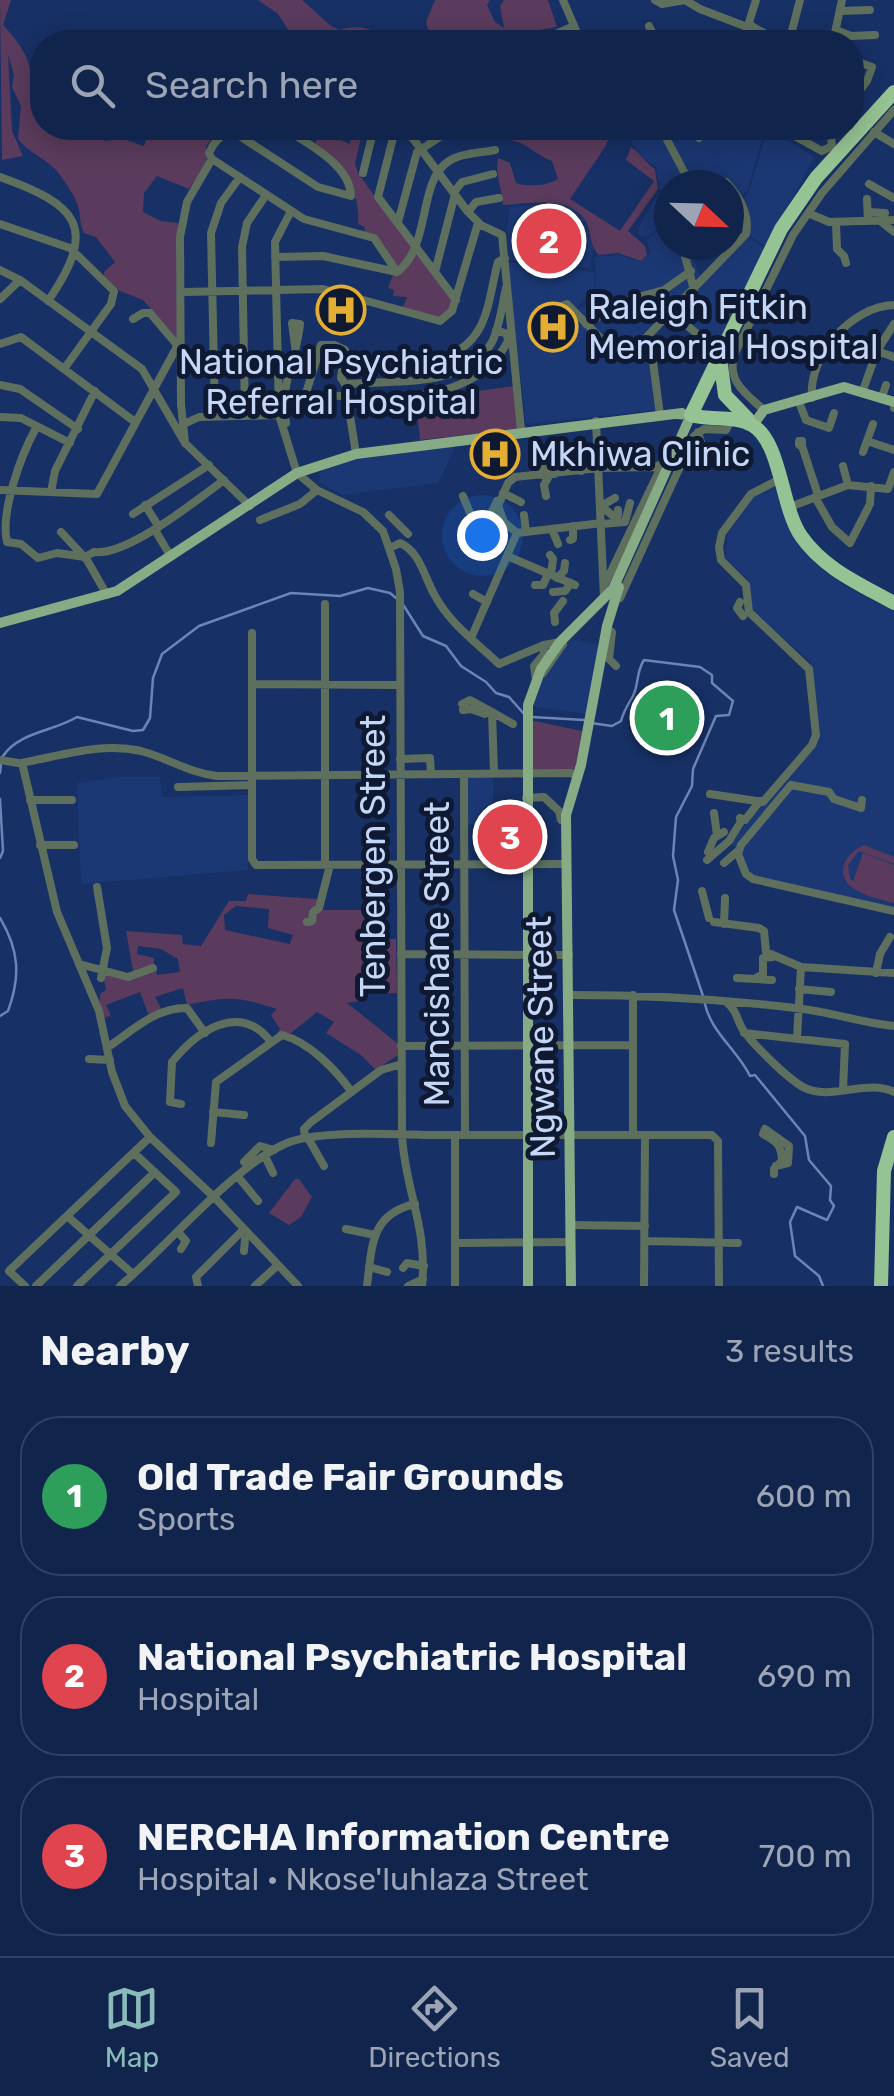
<!DOCTYPE html>
<html lang="en">
<head>
<meta charset="utf-8">
<style>
	:root { --surface:#11244c; --page:#1a2c53; --text:#f1f3f6; --muted:#9ca4b5; --line:#304164; --accent:#8bbbb9 }
	body { margin:0; font-family:Rubik,sans-serif; background:var(--page); color:var(--text) }
	.compass { position:absolute; left:654px; top:170px; width:90px; height:90px; border-radius:50%; background:var(--surface); box-shadow:0 5px 25px #0003; rotate:112deg }
	.you { position:absolute; left:482px; top:535px; width:35px; height:35px; margin:-25px; border:8px solid #fff; border-radius:50%; background:#1a73e8; box-shadow:0 0 0 15px #1a73e833 }
	.badge { display:grid; place-items:center; width:65px; height:65px; border-radius:50%; background:var(--accent); color:#fff; font-size:32px; font-weight:700 }
	.pin { position:absolute; translate:-50% -50%; border:5px solid #fff; box-shadow:0 2px 10px #0006 }
	.list { margin:0; padding:0; list-style:none }
	h2 { display:flex; justify-content:space-between; align-items:center; height:130px; margin:0; padding:0 40px; font-size:42px }
	h2 small { font-size:32px; font-weight:400; color:var(--muted) }
	.list li { display:grid; grid-template-columns:65px 1fr auto; gap:30px; align-items:center; box-sizing:border-box; height:160px; margin:0 20px 20px; padding:0 20px; border:2px solid var(--line); border-radius:40px }
	.list b { display:block; font-size:38px; white-space:nowrap }
	.list p { margin:0; font-size:32px; white-space:nowrap; color:var(--muted) }
	.list em { font-size:32px; font-style:normal; color:var(--muted) }
	.icon { flex:none; width:55px; height:55px; fill:none; stroke:currentColor; stroke-width:2; stroke-linecap:round; stroke-linejoin:round }
	.map { position:relative; flex:none; width:894px; height:1286px; overflow:hidden }
	.search { position:absolute; background:var(--surface); box-shadow:0 5px 25px #0003; left:30px; right:30px; top:30px; height:110px; display:flex; align-items:center; gap:25px; box-sizing:border-box; padding:0 35px; border-radius:40px; color:var(--muted); font-size:38px }
	.sheet { height:670px; background:var(--surface) }
	nav { display:flex; justify-content:space-around; align-items:center; box-sizing:border-box; height:140px; border-top:2px solid var(--line); background:var(--surface); font-size:28px; color:var(--muted) }
	nav a { display:grid; justify-items:center; gap:5px }
	nav .on { color:var(--accent) }
	.map>svg:first-child { display:block }
	.built { fill:#1c3874 }
	.green { fill:#5a3b5d; fill-rule:evenodd }
	.lines { fill:none; stroke-linecap:round; stroke-linejoin:round }
	.stream { stroke:#6b85b6; stroke-width:2.5 }
	.minor { stroke:#5e705d; stroke-width:8 }
	.major { stroke:#87ab84; stroke-width:10 }
	.highway { stroke:#96c393; stroke-width:14 }
	.labels { text-anchor:middle; stroke-width:10; stroke-linejoin:round; paint-order:stroke }
	.poi-label { font-size:35px; fill:#c5d6f7; stroke:#0f1a32; text-anchor:start }
	.street-label { font-size:35px; fill:#c5d6f7; stroke:#0f1a32 }
</style>
</head>
<body>
<div class="map">
<svg width="894" height="1286" viewBox="0 0 894 1286">
	<rect width="100%" height="100%" fill="#173065"/>
	<path class="built" d="M 655,128 L 765,128 L 747,191 L 729,206 L 729,185 L 669,185 L 669,222 L 665,224 L 669,224 L 669,245 L 688,245 L 703,283 L 748,237 L 766,249 L 733,314 L 722,304 L 732,316 L 715,349 L 671,310 L 636,344 L 651,358 L 657,410 L 526,424 L 507,262 L 594,272 L 595,289 L 574,310 L 577,310 L 597,299 L 595,257 L 617,255 L 641,262 L 650,253 L 647,239 L 662,227 L 646,237 L 639,235 L 638,228 L 660,191 L 656,167 L 644,159 L 631,142 Z
		M 768,128 L 814,157 L 767,247 L 750,236 L 748,217 L 742,200 L 749,192 Z
		M 552,203 L 577,209 L 585,220 L 593,249 L 590,268 L 509,260 L 507,229 L 510,207 Z
		M 448,443 L 455,447 L 438,483 L 342,495 L 319,482 L 321,471 L 360,457 Z
		M 777,486 L 791,531 L 817,565 L 848,588 L 894,611 L 894,908 L 753,877 L 731,842 L 817,741 L 811,662 L 752,611 L 748,579 L 726,559 L 727,535 L 754,495 Z
		M 568,638 L 599,645 L 589,714 L 535,707 L 532,704 L 536,687 Z
		M 117,777 L 160,777 L 162,797 L 249,795 L 248,870 L 81,884 L 77,783 Z
		M 467,778 L 493,778 L 493,825 L 467,824 Z"/>
	<path class="green" d="M 0,0 L 11,0 L 3,25 C 19,42 33,60 31,85 L 37,93 L 39,111 L 42,112 L 42,128 L 104,128 L 101,130 L 104,141 L 123,139 L 144,146 L 146,139 L 140,135 L 138,128 L 214,128 L 215,135 L 206,146 L 207,164 L 189,189 L 157,176 L 144,193 L 143,212 L 161,221 L 178,223 L 177,339 L 143,300 L 120,291 L 104,277 L 104,272 L 115,262 L 96,237 L 84,233 C 79,223 81,213 77,203 C 73,193 62,177 55,169 C 43,157 29,153 18,139 L 21,106 L 12,87 L 14,75 L 8,54 L 12,131 L 23,156 L 2,160 Z
		M 258,0 L 302,0 L 331,26 L 340,30 C 353,25 369,27 380,35 L 382,42 L 296,42 L 278,14 Z
		M 435,0 L 490,0 L 487,5 L 495,22 L 504,28 L 500,6 L 504,0 L 548,0 L 557,27 L 527,32 L 517,42 L 432,42 L 426,22 Z
		M 312,128 L 331,128 L 335,138 L 350,144 L 351,128 L 363,128 L 355,164 L 358,173 L 412,248 L 397,271 L 380,242 L 364,234 L 365,227 L 358,224 C 361,186 340,172 314,146 L 317,139 L 309,132 Z
		M 497,128 L 587,128 L 591,136 L 600,138 L 606,129 L 613,128 L 605,147 L 570,199 L 620,231 L 654,181 L 626,160 L 631,147 C 640,152 645,163 655,169 L 658,189 L 628,231 L 645,246 L 647,255 L 641,261 L 618,253 L 599,255 C 590,246 591,236 587,224 C 573,194 530,204 503,205 C 502,188 495,175 498,158 L 510,163 L 516,183 C 527,187 547,186 558,179 L 552,161 C 528,151 527,139 497,139 Z
		M 416,249 L 453,296 L 451,310 L 438,318 L 403,307 L 407,297 L 393,296 L 394,290 L 388,288 L 393,275 L 402,271 Z
		M 514,386 L 519,429 L 420,440 L 417,409 L 402,410 L 401,402 Z
		M 674,689 L 697,714 L 660,747 L 638,722 Z
		M 530,720 L 582,731 L 575,770 L 530,771 Z
		M 864,845 L 894,857 L 894,864 L 859,851 L 848,865 L 850,879 L 853,881 L 863,853 L 894,865 L 894,903 C 881,900 857,894 848,884 C 835,868 850,851 864,845 Z
		M 248,894 L 317,899 L 318,910 L 365,910 L 363,941 L 396,939 L 397,993 L 367,993 L 364,1000 L 347,1003 L 397,1043 L 398,1055 L 376,1070 L 361,1055 L 326,1033 L 334,1022 L 317,1012 L 291,1033 L 277,1033 L 280,1029 L 271,1015 L 277,1009 C 237,996 228,996 187,1005 L 183,988 L 155,997 L 162,1010 L 149,1016 L 140,992 L 106,1005 L 111,1015 L 105,1018 L 99,1002 L 101,993 L 106,990 L 103,974 L 127,979 L 156,969 L 157,975 L 180,972 L 178,959 L 161,949 L 138,946 L 137,954 L 154,958 L 154,964 L 133,971 L 126,931 L 182,935 L 183,944 L 201,946 L 229,901 L 246,901 ZM 236,906 L 269,909 L 268,928 L 293,935 L 290,944 L 225,930 L 224,915 Z
		M 295,1179 L 299,1179 L 312,1197 L 301,1217 L 289,1225 L 269,1213 Z"/>
	<g class="lines">
		<path class="stream" d="M 402,603 L 423,636 L 446,646 L 461,666 L 486,682 L 496,693 L 509,697 L 525,715
			M 532,717 L 584,720
			M 591,723 L 612,726 L 621,721 C 624,710 628,705 633,696 C 639,684 636,672 644,660 L 700,667 L 712,675 L 712,683 L 733,701 L 729,715 L 716,716 L 693,769 L 692,786 L 676,817 L 673,856 L 678,880 L 674,910 L 703,996
			M 3,756 C 19,732 52,732 77,717 L 133,731 L 143,730 L 150,718 L 153,678 L 162,654 L 199,626 L 291,593 L 340,596 L 368,588 L 390,593 L 396,598
			M 0,773 L 1,764
			M 0,799 L 3,851 L 0,858
			M 0,918 C 19,950 21,976 8,1011 L 0,1016
			M 705,1004 C 711,1032 738,1051 750,1076 L 755,1075 L 805,1136 L 809,1160 L 831,1186 L 830,1200 L 834,1206 L 827,1220 L 797,1207 L 790,1222 L 795,1256 L 819,1276 L 823,1286"/>
		<path class="minor" d="M 563,0 L 581,42
			M 655,0 L 662,4 L 685,0 L 700,9 L 747,27
			M 841,11 L 870,10
			M 748,24 L 780,42
			M 649,26 L 657,42
			M 836,30 L 851,36 L 875,35
			M 538,42 L 574,26
			M 660,42 L 671,36
			M 743,42 L 756,0
			M 789,42 L 800,0
			M 833,42 L 842,0
			M 852,60 L 872,67 L 867,81 L 852,100
			M 405,128 L 468,212 L 481,225 L 502,235 L 521,430
			M 410,128 L 397,132 L 393,138 L 378,197 L 456,300
			M 648,128 L 664,134 L 691,185
			M 780,128 L 822,151 L 832,146 L 830,128
			M 232,131 L 318,187 L 351,196 C 350,164 307,144 284,128
			M 874,132 L 894,144
			M 699,138 L 705,128
			M 212,159 L 304,219 L 374,238 L 397,272
			M 212,159 L 209,153 C 219,130 235,130 258,128
			M 363,173 L 374,128
			M 0,177 C 78,205 99,227 48,301
			M 869,184 L 894,198
			M 454,192 L 462,182 L 493,174
			M 867,199 L 868,221
			M 291,211 L 275,242 L 279,415 L 297,473 L 317,490 L 363,512 L 383,531 L 396,569 L 400,592 L 402,1135 C 405,1191 428,1226 422,1286
			M 468,212 L 476,202 L 499,198
			M 868,212 L 885,213
			M 808,213 L 829,222 L 894,220
			M 879,220 L 894,232
			M 398,222 L 417,152 L 446,133 L 471,128
			M 836,223 L 837,249 L 844,256 L 846,263
			M 0,224 L 70,248 L 114,291 L 111,304 L 64,369
			M 682,245 L 694,290
			M 275,257 L 323,256 L 397,272 C 432,246 417,181 449,161 C 462,153 480,153 495,150
			M 0,270 L 20,280 L 142,369 L 185,443 L 250,506
			M 435,272 L 455,194
			M 182,292 L 323,289 L 440,321 L 452,311 L 478,223
			M 0,299 L 20,280
			M 551,310 L 567,304 L 615,353 L 637,347 L 746,234 C 750,214 739,196 726,182 L 716,185
			M 671,312 L 702,338
			M 133,319 L 143,313 L 150,313 L 178,346
			M 586,324 L 627,300 L 664,290 L 691,271
			M 0,344 L 21,337 L 135,422
			M 637,347 L 653,362 L 660,415
			M 877,351 L 894,357
			M 344,373 C 386,357 453,376 479,329 C 490,310 492,283 498,262 L 505,258
			M 345,384 C 390,380 467,389 492,342 C 500,326 502,305 506,288
			M 0,385 L 20,389 L 78,429
			M 863,390 L 877,351 L 894,324
			M 347,397 C 332,393 320,400 305,396 L 321,345 L 334,345 L 345,350 L 341,378 L 345,384 L 356,454
			M 882,397 L 886,385
			M 812,398 C 808,356 852,306 894,305
			M 799,402 L 806,420 L 829,428 L 834,413
			M 347,404 C 406,396 477,400 508,341 L 507,334 L 496,330
			M 894,408 L 894,407
			M 764,410 C 746,394 727,382 734,355 L 793,235 L 822,193 L 894,110
			M 215,416 L 211,233 L 221,203 L 240,177
			M 245,416 L 242,247 L 247,223 L 266,195
			M 0,417 L 21,418 L 70,443
			M 596,421 L 604,597
			M 286,423 C 278,387 297,360 300,324 L 292,323 L 295,346
			M 184,424 L 199,417 L 279,415
			M 36,428 C 21,455 0,512 7,542 L 21,544 L 38,558 L 57,553 L 85,557 L 94,552 C 126,557 197,500 224,480
			M 698,432 L 702,446 L 709,454
			M 799,441 L 802,441 L 802,446 L 799,445 Z
			M 867,441 L 894,450
			M 185,443 L 181,404 L 180,237 L 187,202 L 212,159
			M 802,446 L 818,495
			M 863,452 L 873,424
			M 552,457 L 555,474
			M 573,457 L 580,458 L 581,471
			M 843,466 L 848,485
			M 543,475 L 544,457
			M 0,490 L 97,494 L 179,343
			M 51,492 L 55,471 L 95,391
			M 503,493 L 521,502
			M 463,496 L 470,513 L 481,521 L 488,520 L 497,501
			M 546,496 L 544,485 L 550,474
			M 815,497 L 832,527 L 850,543 L 870,504 L 871,486
			M 145,505 L 159,527
			M 601,506 L 615,498
			M 787,508 L 848,485 L 888,489 L 894,472
			M 602,511 L 606,510 L 613,516 L 618,515 L 618,510
			M 133,514 L 209,465
			M 389,515 L 408,534
			M 524,515 L 526,532
			M 260,520 L 300,504 L 317,490
			M 602,524 L 625,522 L 630,503
			M 552,529 L 558,544
			M 155,530 L 171,557
			M 61,532 L 87,560 L 107,595
			M 517,533 L 504,522 L 498,506 L 508,483 L 515,477 L 599,468 L 655,467 L 663,463 L 673,440
			M 517,533 L 602,523
			M 570,540 L 573,539 L 573,526
			M 390,548 L 400,543 C 420,552 424,576 434,594 C 449,623 476,642 499,664 L 544,645 L 560,642
			M 550,555 L 553,559 L 551,575
			M 507,556 L 575,585
			M 557,578 L 564,571 L 565,563
			M 605,584 L 663,463
			M 535,585 L 543,585 L 548,574
			M 553,592 L 565,591 L 571,583
			M 473,594 L 487,602
			M 620,598 L 694,436 L 704,429 L 726,430 L 731,420
			M 740,602 L 737,608 L 743,616
			M 555,622 L 554,613 L 563,601
			M 607,628 L 612,632 L 609,659 L 616,666
			M 252,633 L 252,859 L 256,865 L 566,864
			M 471,638 L 517,533
			M 543,673 L 563,644
			M 536,680 L 534,666 L 544,654 L 544,645
			M 253,684 L 400,685
			M 462,704 L 470,700 L 492,712 L 494,773
			M 463,710 L 471,709 L 485,714
			M 492,712 L 513,724
			M 400,759 L 430,758 L 431,774
			M 0,760 L 18,763
			M 21,763 C 61,756 100,742 141,751 C 168,758 189,773 217,776 L 571,773 L 577,777
			M 23,767 L 57,912 L 99,1011 L 112,1072 L 125,1106 L 150,1137 L 215,1198 L 298,1286
			M 464,774 L 465,1135
			M 178,787 L 252,785
			M 710,794 L 763,802 L 812,745 L 816,735 L 809,669 L 749,612 L 746,585 L 721,560 L 719,547 L 722,533 L 751,494 L 780,479
			M 526,798 L 544,797 L 559,811 L 561,820 L 566,821
			M 30,800 L 72,800
			M 862,800 L 861,808 L 834,799 L 829,792 L 791,785 L 741,845 L 738,854 L 746,874 L 753,879 L 894,911
			M 714,813 L 717,835
			M 740,818 L 745,820 L 760,801
			M 512,823 L 526,825
			M 40,845 L 74,845
			M 708,852 L 714,838 L 724,832
			M 707,860 L 729,841 L 742,820
			M 724,863 L 739,850
			M 325,865 L 325,604
			M 97,887 L 107,948 L 101,978
			M 702,891 L 709,918
			M 307,922 L 312,921 L 313,912 L 319,908 L 330,865
			M 714,922 L 759,928 L 764,931 L 766,952 L 801,967 L 894,973
			M 724,924 L 725,898
			M 401,954 L 569,955
			M 79,964 L 128,977 L 153,968
			M 876,973 L 880,954 L 890,937
			M 737,978 L 772,980
			M 756,978 L 763,974 L 763,958 L 773,957
			M 799,989 L 831,992
			M 570,995 C 648,995 725,999 803,1009 C 834,1013 863,1023 894,1026
			M 633,995 L 633,1134
			M 726,1002 C 738,1010 737,1024 746,1034 C 758,1049 787,1078 803,1087 C 831,1102 866,1078 894,1092
			M 744,1033 L 845,1044 L 843,1090
			M 797,1039 L 801,967
			M 401,1046 L 633,1045
			M 108,1047 C 132,1031 156,1007 187,1008 L 205,1033
			M 89,1059 L 110,1060
			M 181,1104 L 170,1102 L 172,1062 C 197,1031 240,1001 271,1042
			M 213,1112 L 244,1115
			M 455,1135 L 455,1286
			M 305,1138 L 304,1129 L 311,1122 L 381,1070 L 402,1064
			M 308,1138 L 324,1166
			M 211,1143 L 216,1082 L 282,1035 C 309,1042 335,1069 351,1091
			M 265,1156 L 273,1173
			M 244,1162 L 260,1146 L 274,1150
			M 774,1174 L 774,1169 C 776,1166 781,1163 782,1160 C 781,1144 777,1142 763,1134 L 765,1129 L 789,1146 L 788,1163 L 776,1166
			M 239,1178 L 258,1201
			M 67,1216 L 133,1274
			M 571,1225 L 645,1226
			M 346,1229 L 375,1235
			M 178,1232 L 186,1241 L 181,1249
			M 645,1241 L 738,1243
			M 456,1243 L 571,1242
			M 244,1251 L 245,1239
			M 369,1267 L 387,1272
			M 403,1268 L 407,1263 L 424,1266
			M 25,1286 L 9,1271 L 150,1137
			M 36,1286 L 155,1172
			M 77,1286 L 176,1192 L 134,1153
			M 120,1286 C 168,1246 233,1166 287,1143 C 321,1129 400,1135 439,1135 C 530,1135 621,1135 712,1135 L 718,1141 L 719,1286
			M 198,1286 L 196,1277 L 244,1229
			M 255,1286 L 278,1265
			M 367,1286 C 372,1247 370,1214 415,1204
			M 408,1286 L 423,1279
			M 644,1286 L 645,1135"/>
		<path class="major" d="M 753,425 L 764,410 L 844,387 L 894,402
			M 0,623 L 117,591 L 297,473 L 356,454 L 682,413
			M 528,1286 L 528,705 L 541,669 L 560,642 L 613,589 L 691,415 L 676,414
			M 571,1286 L 566,815 L 581,765 L 607,626 L 619,587"/>
		<path class="highway" d="M 894,92 L 816,178 L 781,229 L 691,415 C 711,421 733,415 752,425 C 781,441 781,507 801,536 C 824,569 860,584 894,603
			M 721,366 L 725,395 L 748,419
			M 881,1286 L 884,1171 L 894,1137"/>
	</g>
	<defs>
		<g id="hospital-ring" transform="scale(2.5)"><circle r="9.5" fill="#0f1a32" stroke="#e4ae35" stroke-width="1.5"/><path d="M-5-5h3v3.5h4V-5h3V5h-3V1.5h-4V5h-3Z" fill="#e4ae35"/></g>
	</defs>
	<g fill-rule="evenodd">
		<use href="#hospital-ring" x="341" y="310"/>
		<use href="#hospital-ring" x="553" y="327"/>
		<use href="#hospital-ring" x="495" y="454"/>
	</g>
	<g class="labels">
		<g class="poi-label">
			<text x="588" y="319">Raleigh Fitkin<tspan x="588" dy="40">Memorial Hospital</tspan></text>
			<text x="341" y="374" text-anchor="middle">National Psychiatric<tspan x="341" dy="40">Referral Hospital</tspan></text>
			<text x="530" y="466">Mkhiwa Clinic</text>
		</g>
		<g class="street-label">
			<text transform="translate(373 856) rotate(-90)" y="12">Tenbergen Street</text>
			<text transform="translate(437 954) rotate(-90)" y="12">Mancishane Street</text>
			<text transform="translate(541 1037) rotate(-91)" y="12">Ngwane Street</text>
		</g>
	</g>
</svg>
<svg class="compass" viewBox="-18 -18 36 36"><path d="M0-13l5 13h-10z" fill="#e53935"/><path d="M0 13l5-13h-10z" fill="#9ca4b5"/></svg>
<div class="you"></div>
<div class="pin badge" style="left:667px;top:718px;background:#2e9e5b">1</div>
<div class="pin badge" style="left:549px;top:241px;background:#e0444e">2</div>
<div class="pin badge" style="left:510px;top:837px;background:#e0444e">3</div>
<div class="search"><svg class="icon" aria-label="search" viewBox="0 0 24 24"><circle cx="10" cy="10" r="6"/><path d="M15 15l6 6"/></svg>Search here</div>
</div>
<section class="sheet">
<h2>Nearby<small>3 results</small></h2>
<ul class="list">
<li><span class="badge" style="background:#2e9e5b">1</span><div><b>Old Trade Fair Grounds</b><p>Sports</p></div><em>600 m</em></li>
<li><span class="badge" style="background:#e0444e">2</span><div><b>National Psychiatric Hospital</b><p>Hospital</p></div><em>690 m</em></li>
<li><span class="badge" style="background:#e0444e">3</span><div><b>NERCHA Information Centre</b><p>Hospital · Nkose'luhlaza Street</p></div><em>700 m</em></li>
</ul>
</section>
<nav>
<a class="on"><svg class="icon" aria-label="map" viewBox="0 0 24 24"><path d="M3 6l6-2 6 2 6-2v14l-6 2-6-2-6 2zM9 4v14M15 6v14"/></svg>Map</a>
<a><svg class="icon" aria-label="directions" viewBox="0 0 24 24"><path d="M12 3l9 9-9 9-9-9zM9 14v-3h6M13 9l2 2-2 2"/></svg>Directions</a>
<a><svg class="icon" aria-label="saved" viewBox="0 0 24 24"><path d="M7 4h10v16l-5-4-5 4z"/></svg>Saved</a>
</nav>
</body>
</html>
